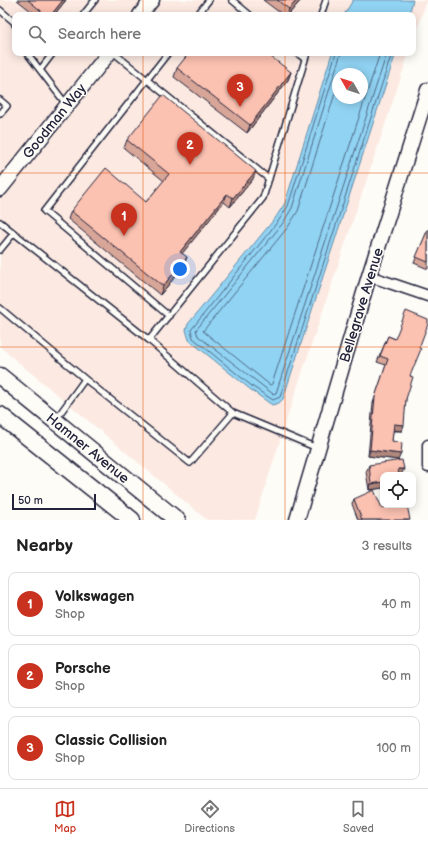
<!DOCTYPE html>
<html lang="en">
<head>
<meta charset="utf-8">
<style>
	:root { --surface:#fff; --page:#f2f2f2; --text:#222; --muted:#767676; --line:#e0e0e0; --accent:#c8321e }
	body { margin:0; font-family:"Balsamiq Sans",sans-serif; background:var(--page); color:var(--text) }
	.controls { position:absolute; right:12px; bottom:12px; display:grid; overflow:hidden; border-radius:8px; box-shadow:0 2px 10px #0003 }
	.controls button { width:36px; height:36px; display:grid; place-items:center; padding:0; border:0; border-bottom:1px solid var(--line); background:var(--surface); color:var(--text); font:20px sans-serif }
	.compass { position:absolute; left:332px; top:68px; width:36px; height:36px; border-radius:50%; background:var(--surface); box-shadow:0 2px 10px #0003; rotate:309deg }
	.scale { position:absolute; left:12px; bottom:10px; width:84px; box-sizing:border-box; padding-left:4px; border:2px solid #22223b; border-top:0; font-size:11px; line-height:14px; white-space:nowrap; color:#22223b; -webkit-text-stroke:3px #fdfcf7; paint-order:stroke }
	.you { position:absolute; left:180px; top:269px; width:14px; height:14px; margin:-10px; border:3px solid #fff; border-radius:50%; background:#1a73e8; box-shadow:0 0 0 6px #1a73e833 }
	.badge { display:grid; place-items:center; width:26px; height:26px; border-radius:50%; background:var(--accent); color:#fff; font-size:13px; font-weight:700 }
	.pin { position:absolute; translate:-50% -33px; filter:drop-shadow(0 1px 2px #0008) }
	.pin::after { content:''; position:absolute; top:21px; width:14px; height:12px; background:inherit; clip-path:polygon(0 0,100% 0,50% 100%) }
	.list { margin:0; padding:0; list-style:none }
	h2 { display:flex; justify-content:space-between; align-items:center; height:52px; margin:0; padding:0 16px; font-size:17px }
	h2 small { font-size:13px; font-weight:400; color:var(--muted) }
	.list li { display:grid; grid-template-columns:26px 1fr auto; gap:12px; align-items:center; box-sizing:border-box; height:64px; margin:0 8px 8px; padding:0 8px; border:1px solid var(--line); border-radius:8px }
	.list b { display:block; font-size:15px; white-space:nowrap }
	.list p { margin:0; font-size:13px; white-space:nowrap; color:var(--muted) }
	.list em { font-size:13px; font-style:normal; color:var(--muted) }
	.icon { flex:none; width:22px; height:22px; fill:none; stroke:currentColor; stroke-width:2; stroke-linecap:round; stroke-linejoin:round }
	.map { position:relative; flex:none; width:428px; height:520px; overflow:hidden }
	.search { position:absolute; background:var(--surface); box-shadow:0 2px 10px #0003; left:12px; right:12px; top:12px; height:44px; display:flex; align-items:center; gap:10px; box-sizing:border-box; padding:0 14px; border-radius:8px; color:var(--muted); font-size:15px }
	.sheet { height:268px; background:var(--surface) }
	nav { display:flex; justify-content:space-around; align-items:center; box-sizing:border-box; height:56px; border-top:1px solid var(--line); background:var(--surface); font-size:11px; color:var(--muted) }
	nav a { display:grid; justify-items:center; gap:2px }
	nav .on { color:var(--accent) }
	.map>svg:first-child { display:block }
	.built { fill:#fceae2; fill-rule:evenodd }
	.water { fill:#91d3f3; stroke:#658ca9; fill-rule:evenodd }
	.lines { fill:none; stroke-linecap:round; stroke-linejoin:round }
	.shore { stroke:#4e6985; stroke-width:1 }
	.lane-casing { stroke:#22223b; stroke-width:8 }
	.street-casing { stroke:#22223b; stroke-width:13 }
	.secondary-casing { stroke:#22223b; stroke-width:17 }
	.primary-casing { stroke:#22223b; stroke-width:19 }
	.lane { stroke:#fdfcf7; stroke-width:5 }
	.street { stroke:#fdfcf7; stroke-width:10 }
	.secondary { stroke:#fdfcf7; stroke-width:14 }
	.primary { stroke:#fdfcf7; stroke-width:16 }
	.wall { fill:#d8a698; stroke:#22223b }
	.shaded-wall { fill:#b0877c; stroke:#22223b }
	.building { fill:#fbc1b1; stroke:#22223b }
	.grid { fill:none; stroke:#e8590c; stroke-width:1; stroke-opacity:0.55 }
	.labels { text-anchor:middle; stroke-width:3; stroke-linejoin:round; paint-order:stroke }
	.street-label { font-size:14px; fill:#22223b; stroke:#fdfcf7 }
</style>
</head>
<body>
<div class="map">
<svg width="428" height="520" viewBox="0 0 428 520">
	<rect width="100%" height="100%" fill="#fdfcf7"/>
	<filter id="ink" filterUnits="userSpaceOnUse"><feTurbulence type="fractalNoise" baseFrequency=".025" numOctaves="2"/><feDisplacementMap in="SourceGraphic" scale="8" xChannelSelector="R" yChannelSelector="G"/><feConvolveMatrix kernelMatrix="1 2 1 2 8 2 1 2 1" color-interpolation-filters="sRGB"/></filter>
	<g filter="url(#ink)">
		<path class="built" d="M 0,0 L 427,0 L 413,41 L 413,15 L 15,15 L 15,53 L 409,53 L 288,415 L 255,520 L 207,520 L 0,347 ZM 338,74 L 362,74 L 362,98 L 338,98 Z"/>
		<path class="water" d="M 353,0 L 413,0 L 409,15 L 344,15 Z
			M 332,53 L 396,53 L 283,399 L 279,403 L 272,405 L 251,390 L 189,340 L 186,330 L 188,324 L 276,217 L 285,203 ZM 338,74 L 362,74 L 362,98 L 338,98 Z"/>
		<g class="lines">
			<path class="shore" d="M 336,53 L 288,206 L 279,220 L 191,330 L 193,338 L 253,387 L 273,400 L 280,397 L 392,53
				M 341,53 L 292,208 L 283,223 L 196,330 L 198,336 L 273,394 L 276,393 L 387,53
				M 338,84 L 298,211 L 288,227 L 203,331 L 270,385 L 272,384 L 380,53"/>
			<g class="lane-casing">
				<path id="lane" d="M 232,0 L 250,15
					M 0,10 L 14,22 L 15,25
					M 83,15 L 95,0
					M 197,15 L 209,0
					M 321,15 L 326,0
					M 27,53 L 66,104
					M 114,53 L 269,179
					M 168,53 L 44,211 L 169,316
					M 297,53 L 305,59
					M 40,70 L 53,53
					M 0,100 L 7,106 L 0,114
					M 0,222 L 149,340
					M 0,250 L 14,233
					M 0,308 L 85,379
					M 233,413 L 317,448
					M 56,419 L 85,379 L 190,463 L 233,413 L 149,340 L 263,198 L 307,53"/>
			</g>
			<g class="street-casing">
				<path id="street" d="M 369,276 L 428,296
					M 428,445 L 428,467"/>
			</g>
			<g class="secondary-casing">
				<path id="secondary" d="M 140,15 L 152,0
					M 0,189 L 109,53
					M 297,520 L 369,276 L 428,90"/>
			</g>
			<g class="primary-casing">
				<path id="primary" d="M 0,376 L 177,520
					M 0,415 L 132,520"/>
			</g>
			<use href="#lane" class="lane"/>
			<use href="#street" class="street"/>
			<use href="#secondary" class="secondary"/>
			<use href="#primary" class="primary"/>
		</g>
		<path class="wall" d="M 17,0 L 66,0 L 54,15 L 36,15 Z
			M 263,0 L 301,0 L 288,15 L 283,15 Z
			M 177,68 L 291,72 L 288,80 L 247,133 L 174,77 Z
			M 127,140 L 253,179 L 230,207 L 224,202 L 182,253 L 184,266 L 160,295 L 68,219 L 71,211 L 146,202 L 164,181 L 124,148 Z
			M 428,229 L 428,269 L 414,263 Z
			M 388,336 L 419,348 L 410,376 L 406,399 L 402,431 L 393,431 L 392,441 L 398,460 L 368,456 L 373,403 L 386,365 L 377,362 Z
			M 369,465 L 401,475 L 383,475 L 383,488 L 369,490 L 366,472 Z
			M 354,499 L 382,508 L 410,520 L 358,520 L 352,504 Z"/>
		<path class="shaded-wall" d="M 63,0 L 66,0 L 54,15 L 51,15 Z
			M 297,0 L 301,0 L 288,15 L 287,15 L 289,9 Z
			M 291,72 L 288,80 L 247,133 L 250,125 Z
			M 256,171 L 253,179 L 230,207 L 233,198 Z
			M 227,194 L 224,202 L 177,260 L 180,252 Z
			M 187,257 L 184,266 L 160,295 L 163,286 Z
			M 394,424 L 404,425 L 402,431 L 392,430 Z
			M 370,450 L 401,454 L 398,460 L 368,456 Z
			M 398,469 L 404,469 L 401,475 L 396,475 Z
			M 383,482 L 383,488 L 369,490 L 371,484 Z"/>
		<path class="building" d="M 28,0 L 63,0 L 51,15 L 46,15 Z
			M 277,0 L 297,0 L 289,9 Z
			M 189,53 L 266,53 L 291,72 L 250,125 L 177,68 Z
			M 163,95 L 256,171 L 233,198 L 227,194 L 180,252 L 187,257 L 163,286 L 71,211 L 106,168 L 146,202 L 169,174 L 127,140 Z
			M 428,229 L 428,262 L 416,257 Z
			M 406,311 L 428,320 L 428,324 L 419,348 L 421,349 L 410,376 L 413,377 L 406,399 L 404,425 L 394,424 L 392,441 L 402,443 L 401,454 L 370,450 L 375,397 L 388,359 L 380,356 L 388,336 L 395,339 Z
			M 402,460 L 404,469 L 398,469 L 399,475 L 383,475 L 383,482 L 371,484 L 369,465 Z
			M 374,490 L 382,508 L 394,505 L 407,505 L 410,520 L 362,520 L 354,499 Z"/>
	</g>
	<path class="grid" d="M 143,0 L 143,15M 285,0 L 285,15M 143,53 L 143,520M 285,53 L 285,520M 0,173 L 428,173M 0,347 L 428,347"/>
	<g class="labels">
		<g class="street-label">
			<text transform="translate(54 121) rotate(-51)" y="5">Goodman Way</text>
			<text transform="translate(361 305) rotate(-73)" y="5">Bellegrave Avenue</text>
			<text transform="translate(88 448) rotate(39)" y="5">Hamner Avenue</text>
		</g>
	</g>
</svg>
<div class="controls">
<button><svg class="icon" aria-label="locate" viewBox="0 0 24 24"><circle cx="12" cy="12" r="6"/><path d="M12 2v4M12 18v4M2 12h4M18 12h4"/></svg></button>
</div>
<svg class="compass" viewBox="-18 -18 36 36"><path d="M0-13l5 13h-10z" fill="#e53935"/><path d="M0 13l5-13h-10z" fill="#767676"/></svg>
<div class="scale">50 m</div>
<div class="you"></div>
<div class="pin badge" style="left:124px;top:236px">1</div>
<div class="pin badge" style="left:190px;top:165px">2</div>
<div class="pin badge" style="left:240px;top:107px">3</div>
<div class="search"><svg class="icon" aria-label="search" viewBox="0 0 24 24"><circle cx="10" cy="10" r="6"/><path d="M15 15l6 6"/></svg>Search here</div>
</div>
<section class="sheet">
<h2>Nearby<small>3 results</small></h2>
<ul class="list">
<li><span class="badge">1</span><div><b>Volkswagen</b><p>Shop</p></div><em>40 m</em></li>
<li><span class="badge">2</span><div><b>Porsche</b><p>Shop</p></div><em>60 m</em></li>
<li><span class="badge">3</span><div><b>Classic Collision</b><p>Shop</p></div><em>100 m</em></li>
</ul>
</section>
<nav>
<a class="on"><svg class="icon" aria-label="map" viewBox="0 0 24 24"><path d="M3 6l6-2 6 2 6-2v14l-6 2-6-2-6 2zM9 4v14M15 6v14"/></svg>Map</a>
<a><svg class="icon" aria-label="directions" viewBox="0 0 24 24"><path d="M12 3l9 9-9 9-9-9zM9 14v-3h6M13 9l2 2-2 2"/></svg>Directions</a>
<a><svg class="icon" aria-label="saved" viewBox="0 0 24 24"><path d="M7 4h10v16l-5-4-5 4z"/></svg>Saved</a>
</nav>
</body>
</html>
